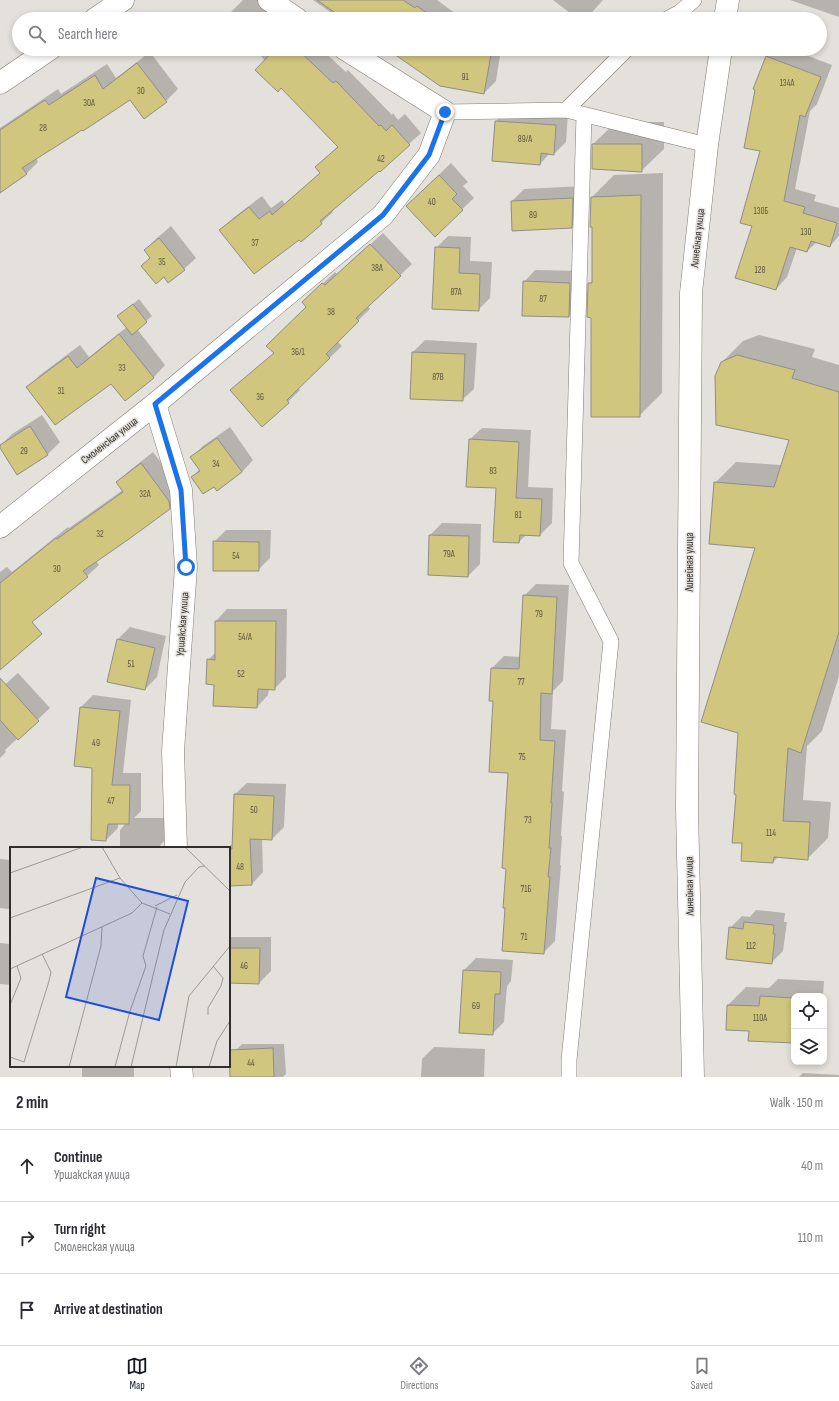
<!DOCTYPE html>
<html lang="en">
<head>
<meta charset="utf-8">
<style>
	:root { --surface:#fff; --page:#f7f7f7; --text:#2b2b33; --muted:#7c7c81; --line:#e1e1e2; --accent:#111827 }
	body { margin:0; font-family:"Sofia Sans Condensed",sans-serif; background:var(--page); color:var(--text) }
	.controls { position:absolute; right:12px; bottom:12px; display:grid; overflow:hidden; border-radius:8px; box-shadow:0 2px 6px #0003 }
	.controls button { width:36px; height:36px; display:grid; place-items:center; padding:0; border:0; border-bottom:1px solid var(--line); background:var(--surface); color:var(--text); font:20px sans-serif }
	.stop { position:absolute; width:12px; height:12px; margin:-9px; border:3px solid #1a73e8; border-radius:50%; background:#fff }
	.stop.end { background:#1a73e8; border-color:#fff; box-shadow:0 1px 4px #0008 }
	.list { margin:0; padding:0; list-style:none }
	h2 { display:flex; justify-content:space-between; align-items:center; height:52px; margin:0; padding:0 16px; font-size:17px }
	h2 small { font-size:13px; font-weight:400; color:var(--muted) }
	.list li { display:grid; grid-template-columns:26px 1fr auto; gap:12px; align-items:center; box-sizing:border-box; height:72px; padding:0 16px; border-top:1px solid var(--line) }
	.list b { display:block; font-size:15px; white-space:nowrap }
	.list p { margin:0; font-size:13px; white-space:nowrap; color:var(--muted) }
	.list em { font-size:13px; font-style:normal; color:var(--muted) }
	.icon { flex:none; width:22px; height:22px; fill:none; stroke:currentColor; stroke-width:2; stroke-linecap:round; stroke-linejoin:round }
	.map { position:relative; flex:none; width:839px; height:1077px; overflow:hidden }
	.search { position:absolute; background:var(--surface); box-shadow:0 2px 6px #0003; left:12px; right:12px; top:12px; height:44px; display:flex; align-items:center; gap:10px; box-sizing:border-box; padding:0 14px; border-radius:22px; color:var(--muted); font-size:15px }
	.sheet { height:268px; background:var(--surface) }
	nav { display:flex; justify-content:space-around; align-items:center; box-sizing:border-box; height:56px; border-top:1px solid var(--line); background:var(--surface); font-size:11px; color:var(--muted) }
	nav a { display:grid; justify-items:center; gap:2px }
	nav .on { color:var(--accent) }
	.map>svg:first-child { display:block }
	.shadow { fill:#0003 }
	.building { fill:#d1c67d; stroke:#8f8e89 }
	.lines { fill:none; stroke-linecap:round; stroke-linejoin:round }
	.lane-casing { stroke:#807d78; stroke-width:16 }
	.street-casing { stroke:#807d78; stroke-width:23 }
	.lane { stroke:#fff; stroke-width:15 }
	.street { stroke:#fff; stroke-width:22 }
	.route { stroke:#1a73e8; stroke-width:5 }
	.labels { text-anchor:middle; stroke-width:3; stroke-linejoin:round; paint-order:stroke }
	.number-label { font-size:9px; fill:#595541 }
	.street-label { font-size:11px; fill:#312f2d; stroke:#e4e0db }
	.inset-road { fill:none; stroke:#9c9995; stroke-width:1 }
	.view { fill:#1d4ed8; fill-opacity:0.15; stroke:#1d4ed8; stroke-width:2 }
	.inset-edge { fill:none; stroke:#312f2d; stroke-width:2 }
</style>
</head>
<body>
<div class="map">
<svg width="839" height="1077" viewBox="0 0 839 1077">
	<rect width="100%" height="100%" fill="#e4e0db"/>
	<path class="shadow" d="M 243,0 L 266,0 L 285,19 L 226,19 L 225,18 Z
		M 313,0 L 437,0 L 460,17 L 459,19 L 340,19 Z
		M 553,0 L 603,0 L 586,19 L 578,19 Z
		M 790,0 L 839,0 L 839,17 Z
		M 255,49 L 321,49 L 346,72 L 348,70 L 392,115 L 393,113 L 398,120 L 405,114 L 421,133 L 409,144 L 332,210 L 333,212 L 321,223 L 299,238 L 221,230 L 233,218 L 262,196 L 271,208 L 282,200 L 285,204 L 321,173 L 316,167 L 338,146 Z
		M 389,49 L 501,49 L 496,81 L 484,93 Z
		M 774,49 L 790,49 L 832,65 L 817,104 L 810,111 L 795,189 L 816,195 L 814,201 L 839,208 L 839,236 L 830,246 L 817,242 L 807,251 L 797,248 L 787,277 L 776,289 L 753,226 L 761,150 L 767,57 Z
		M 150,52 L 178,89 L 166,101 L 130,99 L 36,158 L 38,162 L 26,174 L 0,192 L 0,128 L 58,89 L 61,94 L 107,64 L 116,78 Z
		M 508,110 L 568,114 L 566,142 L 554,154 L 550,153 L 540,164 L 496,121 Z
		M 616,122 L 664,122 L 664,149 L 641,171 L 593,144 Z
		M 451,163 L 468,182 L 463,186 L 474,198 L 435,235 L 419,194 Z
		M 663,173 L 662,393 L 639,416 L 592,317 L 589,284 L 593,280 L 592,197 L 614,175 Z
		M 584,186 L 583,215 L 571,227 L 513,230 L 512,201 L 524,189 Z
		M 171,226 L 196,258 L 184,269 L 151,257 L 145,250 L 157,238 Z
		M 383,233 L 412,264 L 368,306 L 370,309 L 337,341 L 342,346 L 298,388 L 300,390 L 288,402 L 244,379 L 274,353 L 308,307 L 315,291 L 335,272 L 337,274 Z
		M 448,236 L 471,237 L 470,261 L 492,262 L 490,298 L 478,310 L 436,248 Z
		M 535,270 L 582,271 L 581,304 L 569,316 L 524,282 Z
		M 139,299 L 152,316 L 137,329 L 165,365 L 154,377 L 125,400 L 111,383 L 28,387 L 40,375 L 80,345 L 89,357 L 127,327 L 124,311 Z
		M 759,335 L 815,349 L 812,357 L 839,365 L 839,676 L 822,731 L 807,746 L 803,800 L 831,802 L 828,838 L 807,859 L 778,857 L 773,862 L 743,842 L 757,547 L 715,483 L 736,462 L 782,465 L 790,439 L 722,362 L 743,341 Z
		M 425,340 L 477,343 L 474,389 L 462,400 L 413,352 Z
		M 42,415 L 60,442 L 48,454 L 17,473 L 0,446 L 12,434 Z
		M 230,427 L 253,460 L 242,472 L 214,485 L 192,477 L 200,469 L 192,457 L 203,446 Z
		M 482,428 L 531,430 L 528,487 L 553,488 L 552,523 L 540,535 L 526,535 L 519,542 L 497,487 L 470,439 Z
		M 153,452 L 181,489 L 181,496 L 169,509 L 96,561 L 99,565 L 87,576 L 0,630 L 0,572 L 7,567 L 12,572 L 68,527 L 69,528 L 123,490 L 117,482 L 129,471 Z
		M 442,523 L 481,524 L 480,564 L 468,576 L 430,535 Z
		M 226,530 L 271,530 L 270,558 L 258,570 L 214,542 Z
		M 536,584 L 569,585 L 563,681 L 553,691 L 551,729 L 566,730 L 562,791 L 564,792 L 561,836 L 562,836 L 560,865 L 561,865 L 555,941 L 543,953 L 506,907 L 510,772 L 494,700 L 492,668 L 504,656 L 521,657 L 524,596 Z
		M 227,609 L 287,609 L 286,677 L 274,689 L 269,689 L 268,695 L 257,707 L 215,684 L 208,660 L 216,652 L 216,621 Z
		M 130,627 L 166,636 L 157,677 L 145,689 L 118,639 Z
		M 18,673 L 50,708 L 5,750 L 6,752 L 0,758 L 0,689 Z
		M 93,695 L 131,700 L 123,773 L 141,773 L 141,811 L 134,818 L 164,818 L 164,841 L 158,848 L 120,848 L 120,830 L 126,823 L 118,823 L 118,828 L 106,840 L 93,767 L 81,707 Z
		M 247,783 L 286,784 L 284,827 L 272,839 L 262,839 L 263,872 L 252,884 L 229,885 L 229,848 L 228,848 L 233,843 L 235,794 Z
		M 0,859 L 11,860 L 10,909 L 0,908 Z
		M 756,910 L 785,913 L 784,922 L 787,922 L 783,951 L 771,963 L 730,928 L 742,916 L 750,917 Z
		M 229,937 L 271,937 L 271,971 L 259,983 L 229,982 Z
		M 0,943 L 11,944 L 11,985 L 0,984 Z
		M 476,958 L 513,960 L 511,981 L 507,986 L 504,1022 L 492,1034 L 464,970 Z
		M 778,979 L 824,981 L 823,996 L 794,996 L 794,1042 L 750,1030 L 727,1029 L 728,1005 L 746,987 L 769,988 Z
		M 242,1044 L 284,1044 L 286,1074 L 283,1077 L 231,1077 L 230,1056 Z
		M 434,1047 L 485,1049 L 484,1077 L 421,1077 L 422,1059 Z
		M 82,1066 L 134,1066 L 134,1077 L 82,1077 Z
		M 803,1073 L 839,1075 L 839,1077 L 799,1077 Z"/>
	<path class="building" d="M 317,0 L 403,0 L 415,8 L 417,6 L 435,19 L 344,19 Z
		M 275,49 L 297,49 L 333,83 L 336,81 L 379,126 L 381,125 L 386,131 L 392,125 L 410,145 L 380,172 L 379,171 L 320,221 L 322,224 L 301,242 L 299,240 L 254,274 L 219,230 L 249,207 L 259,219 L 270,211 L 272,215 L 320,173 L 315,167 L 338,147 L 281,88 L 278,92 L 255,70 Z
		M 387,49 L 492,49 L 484,94 L 440,86 Z
		M 766,56 L 821,77 L 805,117 L 800,115 L 784,201 L 805,207 L 803,213 L 837,223 L 830,247 L 811,241 L 807,252 L 790,247 L 776,290 L 735,278 L 752,226 L 740,223 L 760,151 L 744,148 L 755,90 L 753,89 Z
		M 137,63 L 167,102 L 144,119 L 130,100 L 83,131 L 82,130 L 22,168 L 27,174 L 0,193 L 0,130 L 45,100 L 49,105 L 95,75 L 103,89 Z
		M 495,121 L 556,125 L 554,155 L 541,153 L 540,165 L 492,161 Z
		M 592,144 L 642,144 L 642,172 L 592,169 Z
		M 439,175 L 457,194 L 452,199 L 463,210 L 435,237 L 406,206 Z
		M 641,195 L 640,417 L 591,417 L 591,318 L 587,317 L 588,283 L 592,283 L 592,227 L 590,227 L 591,197 Z
		M 573,198 L 572,228 L 512,231 L 511,201 Z
		M 159,238 L 185,270 L 168,283 L 164,277 L 156,284 L 141,266 L 150,258 L 144,250 Z
		M 370,244 L 401,276 L 356,318 L 359,321 L 326,354 L 330,358 L 287,400 L 289,403 L 262,427 L 230,390 L 274,353 L 266,346 L 306,307 L 302,302 L 322,283 L 325,285 Z
		M 435,247 L 460,248 L 459,273 L 480,274 L 479,311 L 432,309 Z
		M 523,281 L 570,283 L 569,317 L 522,316 Z
		M 133,304 L 147,322 L 132,335 L 117,316 Z
		M 119,334 L 154,378 L 125,401 L 111,384 L 55,425 L 26,387 L 68,356 L 77,368 Z
		M 412,352 L 465,354 L 463,401 L 410,399 Z
		M 737,355 L 795,370 L 792,378 L 839,392 L 839,632 L 801,753 L 788,748 L 783,821 L 810,822 L 808,860 L 774,857 L 773,863 L 741,861 L 742,843 L 732,843 L 736,795 L 734,794 L 738,733 L 701,722 L 755,548 L 709,544 L 714,482 L 774,487 L 789,440 L 716,425 L 715,376 L 721,362 Z
		M 30,426 L 48,455 L 17,475 L 0,448 L 0,445 Z
		M 217,438 L 242,472 L 217,491 L 214,487 L 203,494 L 191,477 L 200,471 L 190,457 Z
		M 469,439 L 519,442 L 516,498 L 542,499 L 540,536 L 520,535 L 519,543 L 493,542 L 496,488 L 466,487 Z
		M 141,463 L 169,501 L 170,509 L 129,539 L 83,571 L 88,577 L 32,622 L 42,634 L 0,670 L 0,583 L 56,538 L 57,539 L 123,492 L 116,482 Z
		M 429,535 L 469,536 L 468,577 L 428,575 Z
		M 213,541 L 259,542 L 259,571 L 213,571 Z
		M 523,595 L 557,597 L 552,694 L 541,693 L 540,740 L 555,741 L 551,803 L 552,803 L 549,848 L 551,848 L 548,877 L 550,877 L 544,954 L 502,951 L 505,908 L 503,908 L 506,869 L 502,868 L 508,773 L 489,772 L 493,701 L 489,701 L 491,668 L 519,669 Z
		M 215,621 L 276,621 L 275,690 L 258,689 L 257,708 L 213,706 L 214,685 L 206,684 L 207,659 L 215,660 Z
		M 117,639 L 155,648 L 145,690 L 107,682 Z
		M 0,678 L 39,721 L 18,740 L 0,720 Z
		M 80,707 L 120,711 L 112,785 L 130,785 L 129,824 L 108,824 L 106,841 L 91,840 L 92,768 L 74,766 Z
		M 234,794 L 274,796 L 272,840 L 250,839 L 252,885 L 229,886 L 229,849 L 232,849 Z
		M 744,922 L 774,925 L 773,934 L 775,934 L 772,964 L 726,959 L 729,927 L 743,929 Z
		M 229,948 L 260,948 L 259,984 L 229,983 Z
		M 463,970 L 501,972 L 500,994 L 495,994 L 493,1035 L 459,1033 Z
		M 760,996 L 794,998 L 794,1043 L 748,1041 L 749,1031 L 726,1030 L 727,1005 L 759,1006 Z
		M 273,1048 L 274,1077 L 230,1077 L 229,1050 Z"/>
	<g class="lines">
		<g class="lane-casing">
			<path id="lane" d="M 667,19 L 680,12 L 694,0
				M 566,110 L 627,49
				M 445,112 L 566,110 L 707,145
				M 569,1077 L 569,1060 L 611,641 L 571,563 L 584,115"/>
		</g>
		<g class="street-casing">
			<path id="street" d="M 269,0 L 297,19
				M 95,19 L 123,0
				M 725,19 L 728,0
				M 0,83 L 50,49
				M 155,404 L 181,490 L 186,567 L 173,751 L 176,848
				M 0,527 L 155,404 L 383,215 L 429,155 L 445,112 L 345,49
				M 181,1066 L 182,1077
				M 693,1077 L 687,808 L 691,293 L 707,145 L 721,49"/>
		</g>
		<use href="#lane" class="lane"/>
		<use href="#street" class="street"/>
	</g>
	<g class="lines">
		<path class="route" d="M 186,567 L 181,490 L 155,404 L 383,215 L 429,155 L 445,112"/>
	</g>
	<g class="labels">
		<g class="number-label">
			<text x="465" y="80">91</text>
			<text x="787" y="86">134А</text>
			<text x="141" y="94">30</text>
			<text x="89" y="106">30А</text>
			<text x="43" y="131">28</text>
			<text x="525" y="142">89/А</text>
			<text x="381" y="162">42</text>
			<text x="432" y="205">40</text>
			<text x="761" y="214">130Б</text>
			<text x="533" y="218">89</text>
			<text x="806" y="235">130</text>
			<text x="255" y="246">37</text>
			<text x="162" y="265">35</text>
			<text x="377" y="271">38А</text>
			<text x="760" y="273">128</text>
			<text x="456" y="295">87А</text>
			<text x="543" y="302">87</text>
			<text x="331" y="315">38</text>
			<text x="298" y="355">36/1</text>
			<text x="122" y="371">33</text>
			<text x="438" y="380">87В</text>
			<text x="61" y="394">31</text>
			<text x="260" y="400">36</text>
			<text x="24" y="454">29</text>
			<text x="216" y="467">34</text>
			<text x="493" y="474">83</text>
			<text x="145" y="497">32А</text>
			<text x="518" y="518">81</text>
			<text x="100" y="537">32</text>
			<text x="449" y="557">79А</text>
			<text x="236" y="559">54</text>
			<text x="57" y="572">30</text>
			<text x="539" y="617">79</text>
			<text x="245" y="640">54/А</text>
			<text x="131" y="667">51</text>
			<text x="241" y="677">52</text>
			<text x="521" y="685">77</text>
			<text x="96" y="746">49</text>
			<text x="522" y="760">75</text>
			<text x="111" y="804">47</text>
			<text x="254" y="813">50</text>
			<text x="528" y="823">73</text>
			<text x="771" y="836">114</text>
			<text x="240" y="870">48</text>
			<text x="526" y="892">71Б</text>
			<text x="524" y="940">71</text>
			<text x="751" y="949">112</text>
			<text x="244" y="969">46</text>
			<text x="476" y="1009">69</text>
			<text x="760" y="1021">110А</text>
			<text x="251" y="1066">44</text>
		</g>
		<g class="street-label">
			<text transform="translate(697 238) rotate(-84)" y="4">Линейная улица</text>
			<text transform="translate(109 440) rotate(-38)" y="4">Смоленская улица</text>
			<text transform="translate(689 562) rotate(-90)" y="4">Линейная улица</text>
			<text transform="translate(182 624) rotate(-86)" y="4">Уршакская улица</text>
			<text transform="translate(689 886) rotate(-91)" y="4">Линейная улица</text>
		</g>
	</g>
	<g transform="translate(10 847)">
		<rect width="220" height="220" fill="#e4e0db"/>
		<path class="inset-road" d="M 92,0 L 110,31 L 132,56M 175,0 L 220,44M 0,26 L 73,0M 132,56 L 160,67M 145,59 L 167,48M 0,71 L 110,31M 0,122 L 122,66 L 132,56M 0,158 L 11,131 L 7,119M 198,168 L 198,161 L 211,139 L 213,131 L 203,119M 0,210 L 14,215 L 39,134 L 41,125 L 32,107M 59,220 L 91,99 L 92,80M 105,220 L 120,164 L 136,119 L 133,109 L 147,60M 121,220 L 154,83 L 175,35 L 189,20 L 195,19M 166,220 L 179,149 L 220,99M 199,220 L 207,194 L 220,174"/>
		<path class="view" d="M 86,31 L 178,54 L 149,173 L 56,150 Z"/>
		<rect width="220" height="220" class="inset-edge"/>
	</g>
</svg>
<div class="controls">
<button><svg class="icon" aria-label="locate" viewBox="0 0 24 24"><circle cx="12" cy="12" r="6"/><path d="M12 2v4M12 18v4M2 12h4M18 12h4"/></svg></button>
<button><svg class="icon" aria-label="layers" viewBox="0 0 24 24"><path d="M12 4l9 5-9 5-9-5zM3 14l9 5 9-5"/></svg></button>
</div>
<div class="stop" style="left:186px;top:567px"></div>
<div class="stop end" style="left:445px;top:112px"></div>
<div class="search"><svg class="icon" aria-label="search" viewBox="0 0 24 24"><circle cx="10" cy="10" r="6"/><path d="M15 15l6 6"/></svg>Search here</div>
</div>
<section class="sheet">
<h2>2 min<small>Walk · 150 m</small></h2>
<ul class="list">
<li><svg class="icon" aria-label="ahead" viewBox="0 0 24 24"><path d="M12 20V5M6 11l6-6 6 6"/></svg><div><b>Continue</b><p>Уршакская улица</p></div><em>40 m</em></li>
<li><svg class="icon" aria-label="right" viewBox="0 0 24 24"><path d="M7 20v-9h11M14 6l5 5-5 5"/></svg><div><b>Turn right</b><p>Смоленская улица</p></div><em>110 m</em></li>
<li><svg class="icon" aria-label="arrive" viewBox="0 0 24 24"><path d="M6 21V4h12l-3 4 3 4H6"/></svg><div><b>Arrive at destination</b></div></li>
</ul>
</section>
<nav>
<a class="on"><svg class="icon" aria-label="map" viewBox="0 0 24 24"><path d="M3 6l6-2 6 2 6-2v14l-6 2-6-2-6 2zM9 4v14M15 6v14"/></svg>Map</a>
<a><svg class="icon" aria-label="directions" viewBox="0 0 24 24"><path d="M12 3l9 9-9 9-9-9zM9 14v-3h6M13 9l2 2-2 2"/></svg>Directions</a>
<a><svg class="icon" aria-label="saved" viewBox="0 0 24 24"><path d="M7 4h10v16l-5-4-5 4z"/></svg>Saved</a>
</nav>
</body>
</html>
